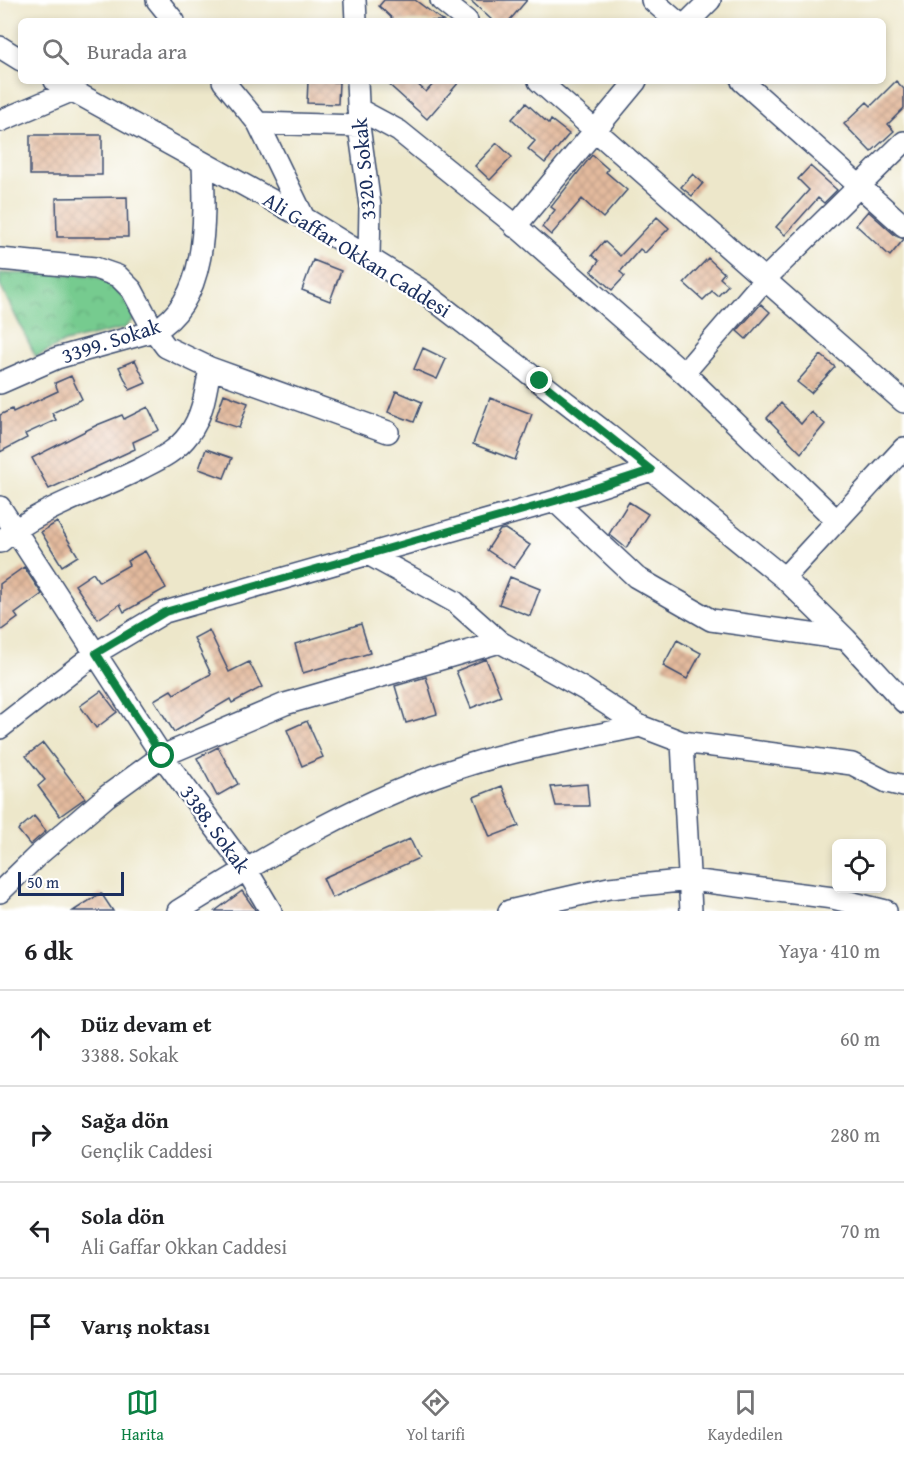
<!DOCTYPE html>
<html lang="tr">
<head>
<meta charset="utf-8">
<style>
	:root { --surface:#fff; --page:#f6f6f6; --text:#202124; --muted:#757577; --line:#e0e0e0; --accent:#0b8043 }
	body { margin:0; font-family:"Gentium Book Plus",serif; background:var(--page); color:var(--text) }
	.controls { position:absolute; right:18px; bottom:18px; display:grid; overflow:hidden; border-radius:9px; box-shadow:0 3px 9px #0003 }
	.controls button { width:54px; height:54px; display:grid; place-items:center; padding:0; border:0; border-bottom:2px solid var(--line); background:var(--surface); color:var(--text); font:30px sans-serif }
	.scale { position:absolute; left:18px; bottom:15px; width:106px; box-sizing:border-box; padding-left:6px; border:3px solid #1b2f5e; border-top:0; font-size:16px; line-height:21px; white-space:nowrap; color:#1b2f5e; -webkit-text-stroke:4px #fff; paint-order:stroke }
	.stop { position:absolute; width:18px; height:18px; margin:-14px; border:4px solid #0b8043; border-radius:50%; background:#fff }
	.stop.end { background:#0b8043; border-color:#fff; box-shadow:0 2px 6px #0008 }
	.list { margin:0; padding:0; list-style:none }
	h2 { display:flex; justify-content:space-between; align-items:center; height:78px; margin:0; padding:0 24px; font-size:26px }
	h2 small { font-size:20px; font-weight:400; color:var(--muted) }
	.list li { display:grid; grid-template-columns:39px 1fr auto; gap:18px; align-items:center; box-sizing:border-box; height:96px; padding:0 24px; border-top:2px solid var(--line) }
	.list b { display:block; font-size:22px; white-space:nowrap }
	.list p { margin:0; font-size:20px; white-space:nowrap; color:var(--muted) }
	.list em { font-size:20px; font-style:normal; color:var(--muted) }
	.icon { flex:none; width:33px; height:33px; fill:none; stroke:currentColor; stroke-width:2; stroke-linecap:round; stroke-linejoin:round }
	.map { position:relative; flex:none; width:904px; height:911px; overflow:hidden }
	.search { position:absolute; background:var(--surface); box-shadow:0 3px 9px #0003; left:18px; right:18px; top:18px; height:66px; display:flex; align-items:center; gap:15px; box-sizing:border-box; padding:0 21px; border-radius:9px; color:var(--muted); font-size:22px }
	.sheet { height:462px; background:var(--surface) }
	nav { display:flex; justify-content:space-around; align-items:center; box-sizing:border-box; height:84px; border-top:2px solid var(--line); background:var(--surface); font-size:16px; color:var(--muted) }
	nav a { display:grid; justify-items:center; gap:3px }
	nav .on { color:var(--accent) }
	.map>svg:first-child { display:block }
	.park { fill:url(#park-crowns); stroke:#487d76; stroke-width:1.5 }
	.building { fill:url(#building-cross-hatch) }
	.lines { fill:none; stroke-linecap:round; stroke-linejoin:round }
	.minor-casing { stroke:#3a4b6e; stroke-width:24 }
	.minor { stroke:#fff; stroke-width:21 }
	.route { stroke:#0b8043; stroke-width:8 }
	.labels { text-anchor:middle; stroke-width:4.5; stroke-linejoin:round; paint-order:stroke }
	.street-label { font-size:21px; fill:#1b2f5e; stroke:#fff }
</style>
</head>
<body>
<div class="map">
<svg width="904" height="911" viewBox="0 0 904 911">
	<defs>
		<pattern id="park-crowns" width="20" height="18" patternUnits="userSpaceOnUse" patternTransform="scale(1.5)"><rect width="20" height="18" fill="#76cb8f"/><path d="M2 6a3 3 0 1 1 6 0M12 15a3 3 0 1 1 6 0" fill="none" stroke="#60a578"/></pattern>
		<pattern id="building-cross-hatch" width="8" height="8" patternUnits="userSpaceOnUse" patternTransform="scale(1.5)"><rect width="8" height="8" fill="#e3ba9d"/><path d="M0 0l8 8M0 8l8-8" fill="none" stroke="#c2a08a"/></pattern>
	</defs>
	<rect width="100%" height="100%" fill="#fff"/>
	<filter id="ink" filterUnits="userSpaceOnUse"><feTurbulence type="fractalNoise" baseFrequency=".0167" numOctaves="2"/><feDisplacementMap in="SourceGraphic" scale="12" xChannelSelector="R" yChannelSelector="G"/><feConvolveMatrix kernelMatrix="1 2 1 2 8 2 1 2 1" color-interpolation-filters="sRGB"/></filter>
	<filter id="wash" filterUnits="userSpaceOnUse"><feTurbulence type="fractalNoise" baseFrequency=".008" numOctaves="4" result="noise"/><feDisplacementMap in="SourceGraphic" scale="24" xChannelSelector="R" yChannelSelector="G"/><feGaussianBlur stdDeviation="1.35" result="paint"/><feColorMatrix in="noise" values="0 0 0 0 0 0 0 0 0 0 0 0 0 0 0 0 0 1.4 0 .05"/><feComposite in="paint" operator="in"/></filter>
	<g filter="url(#wash)">
		<rect width="100%" height="100%" fill="#ede7ca"/>
		<path class="park" d="M 0,273 C 29,275 67,271 94,276 C 112,280 129,302 135,318 L 125,328 L 65,342 L 36,357 L 0,285 Z"/>
		<g id="blocks">
			<path class="building" d="M 384,0 L 415,0 L 443,21 L 395,21 L 379,6 Z
				M 470,0 L 527,0 L 509,21 L 493,21 Z
				M 308,81 L 339,82 L 338,104 L 307,103 Z
				M 385,81 L 414,81 L 426,92 L 436,81 L 460,81 L 427,119 Z
				M 896,81 L 904,89 L 904,108 L 888,124 L 894,131 L 871,152 L 844,124 L 867,102 L 871,106 Z
				M 526,103 L 549,124 L 551,120 L 569,134 L 545,163 L 528,149 L 535,141 L 512,119 Z
				M 30,135 L 102,135 L 102,175 L 30,175 Z
				M 497,143 L 512,157 L 490,180 L 475,166 Z
				M 592,155 L 608,169 L 606,172 L 627,190 L 603,218 L 582,199 L 551,235 L 542,227 L 555,210 L 551,207 Z
				M 810,166 L 837,190 L 824,203 L 818,198 L 785,235 L 776,227 L 809,190 L 798,179 Z
				M 693,174 L 703,183 L 692,196 L 681,187 Z
				M 127,197 L 128,237 L 57,237 L 56,198 Z
				M 868,211 L 896,236 L 904,239 L 890,256 L 856,225 Z
				M 657,217 L 669,228 L 645,253 L 640,249 L 620,272 L 625,276 L 612,290 L 591,271 L 599,261 L 592,255 L 604,241 L 620,256 Z
				M 708,258 L 724,273 L 720,278 L 728,285 L 718,296 L 712,291 L 703,300 L 684,283 Z
				M 313,260 L 341,271 L 330,301 L 302,290 Z
				M 761,304 L 770,312 L 746,339 L 737,331 Z
				M 423,348 L 446,359 L 437,379 L 414,369 Z
				M 821,355 L 835,367 L 811,393 L 797,382 Z
				M 135,360 L 146,383 L 130,390 L 119,367 Z
				M 71,376 L 82,399 L 52,413 L 56,420 L 25,434 L 27,438 L 0,452 L 0,415 L 12,409 L 13,412 L 58,391 L 55,383 Z
				M 396,391 L 422,402 L 414,422 L 388,412 Z
				M 224,394 L 248,403 L 239,428 L 215,420 Z
				M 490,398 L 532,414 L 515,460 L 473,444 Z
				M 781,403 L 801,424 L 811,412 L 825,424 L 801,453 L 767,418 Z
				M 148,407 L 159,430 L 133,442 L 135,449 L 49,489 L 32,458 L 97,425 L 122,415 L 124,419 Z
				M 206,449 L 232,458 L 224,478 L 199,469 Z
				M 629,502 L 648,514 L 626,548 L 609,534 Z
				M 57,522 L 78,556 L 62,566 L 41,532 Z
				M 505,529 L 530,545 L 514,568 L 487,550 L 500,530 Z
				M 145,551 L 166,588 L 124,612 L 120,604 L 98,619 L 75,585 L 93,573 L 99,582 L 129,565 L 127,561 Z
				M 24,567 L 42,594 L 15,614 L 18,618 L 0,631 L 0,584 Z
				M 510,577 L 540,589 L 530,616 L 499,604 Z
				M 361,624 L 370,653 L 303,673 L 295,644 Z
				M 209,630 L 229,672 L 249,662 L 262,687 L 232,703 L 230,699 L 174,732 L 154,700 L 171,690 L 174,694 L 211,674 L 194,638 Z
				M 677,640 L 701,653 L 687,679 L 663,666 Z
				M 486,659 L 501,696 L 471,708 L 456,671 Z
				M 426,677 L 437,714 L 406,723 L 395,686 Z
				M 101,691 L 117,712 L 96,728 L 80,706 Z
				M 307,721 L 323,757 L 302,766 L 287,730 Z
				M 43,743 L 85,798 L 60,816 L 38,786 L 45,780 L 26,756 Z
				M 218,747 L 238,784 L 217,796 L 197,758 Z
				M 587,784 L 589,806 L 556,806 L 551,787 Z
				M 502,786 L 519,826 L 490,837 L 474,797 Z
				M 34,816 L 46,831 L 30,845 L 18,830 Z
				M 410,839 L 419,858 L 332,898 L 323,878 Z
				M 242,891 L 256,911 L 215,911 Z
				M 101,893 L 113,911 L 73,911 Z"/>
		</g>
	</g>
	<g filter="url(#ink)">
		<use href="#blocks" fill-opacity="0" stroke="#3a4b6e" stroke-width="1.5"/>
		<g class="lines">
			<g class="minor-casing">
				<path id="minor" d="M 157,0 L 174,21
					M 355,0 L 356,21
					M 441,0 L 467,21
					M 652,0 L 676,21
					M 689,21 L 710,0
					M 0,47 L 21,60
					M 55,81 L 304,218 L 421,290 L 606,433 L 784,578 L 846,639 L 904,702
					M 223,81 L 258,123 L 304,218
					M 357,81 L 359,126 L 370,206 L 369,257
					M 539,81 L 904,402
					M 742,81 L 904,226
					M 358,109 L 399,131 L 508,219 L 684,373 L 837,521
					M 0,121 L 71,91
					M 258,123 L 359,126
					M 515,227 L 636,81
					M 0,259 L 95,268 L 118,276 L 132,290 L 154,331 L 166,347 L 210,368 L 388,432
					M 684,373 L 766,278 L 904,142
					M 0,383 L 57,358 L 154,331 C 209,301 205,218 203,164
					M 555,501 L 636,577 L 711,620 L 846,639
					M 0,507 L 162,756 L 246,869 L 271,911
					M 0,542 C 40,507 95,492 142,468 C 160,459 177,451 189,434 C 203,416 206,390 210,368
					M 368,554 L 455,602 L 500,642 L 584,689 L 640,726 L 682,742 L 852,764 L 887,782 L 904,786
					M 784,578 L 904,448
					M 0,728 L 96,653 L 165,612 L 555,501 L 651,470
					M 682,742 L 691,911
					M 0,892 L 37,856 L 107,796 L 162,756 L 285,704 L 500,642
					M 178,911 C 270,854 366,796 471,764 C 526,747 584,738 640,726
					M 509,911 L 609,888 L 691,880 L 833,898 L 886,911"/>
			</g>
			<use href="#minor" class="minor"/>
		</g>
	</g>
	<g class="lines" filter="url(#ink)">
		<path class="route" d="M 162,756 L 96,653 L 165,612 L 555,501 L 651,470 L 540,381"/>
	</g>
	<g class="labels">
		<g class="street-label">
			<text transform="translate(364 169) rotate(-95)" y="7">3320. Sokak</text>
			<text transform="translate(357 255) rotate(32)" y="7">Ali Gaffar Okkan Caddesi</text>
			<text transform="translate(111 341) rotate(-18)" y="7">3399. Sokak</text>
			<text transform="translate(215 829) rotate(54)" y="7">3388. Sokak</text>
		</g>
	</g>
</svg>
<div class="controls">
<button><svg class="icon" aria-label="locate" viewBox="0 0 24 24"><circle cx="12" cy="12" r="6"/><path d="M12 2v4M12 18v4M2 12h4M18 12h4"/></svg></button>
</div>
<div class="scale">50 m</div>
<div class="stop" style="left:162px;top:756px"></div>
<div class="stop end" style="left:540px;top:381px"></div>
<div class="search"><svg class="icon" aria-label="search" viewBox="0 0 24 24"><circle cx="10" cy="10" r="6"/><path d="M15 15l6 6"/></svg>Burada ara</div>
</div>
<section class="sheet">
<h2>6 dk<small>Yaya · 410 m</small></h2>
<ul class="list">
<li><svg class="icon" aria-label="ahead" viewBox="0 0 24 24"><path d="M12 20V5M6 11l6-6 6 6"/></svg><div><b>Düz devam et</b><p>3388. Sokak</p></div><em>60 m</em></li>
<li><svg class="icon" aria-label="right" viewBox="0 0 24 24"><path d="M7 20v-9h11M14 6l5 5-5 5"/></svg><div><b>Sağa dön</b><p>Gençlik Caddesi</p></div><em>280 m</em></li>
<li><svg class="icon" aria-label="left" viewBox="0 0 24 24"><path d="M17 20v-9H6M10 6l-5 5 5 5"/></svg><div><b>Sola dön</b><p>Ali Gaffar Okkan Caddesi</p></div><em>70 m</em></li>
<li><svg class="icon" aria-label="arrive" viewBox="0 0 24 24"><path d="M6 21V4h12l-3 4 3 4H6"/></svg><div><b>Varış noktası</b></div></li>
</ul>
</section>
<nav>
<a class="on"><svg class="icon" aria-label="map" viewBox="0 0 24 24"><path d="M3 6l6-2 6 2 6-2v14l-6 2-6-2-6 2zM9 4v14M15 6v14"/></svg>Harita</a>
<a><svg class="icon" aria-label="directions" viewBox="0 0 24 24"><path d="M12 3l9 9-9 9-9-9zM9 14v-3h6M13 9l2 2-2 2"/></svg>Yol tarifi</a>
<a><svg class="icon" aria-label="saved" viewBox="0 0 24 24"><path d="M7 4h10v16l-5-4-5 4z"/></svg>Kaydedilen</a>
</nav>
</body>
</html>
